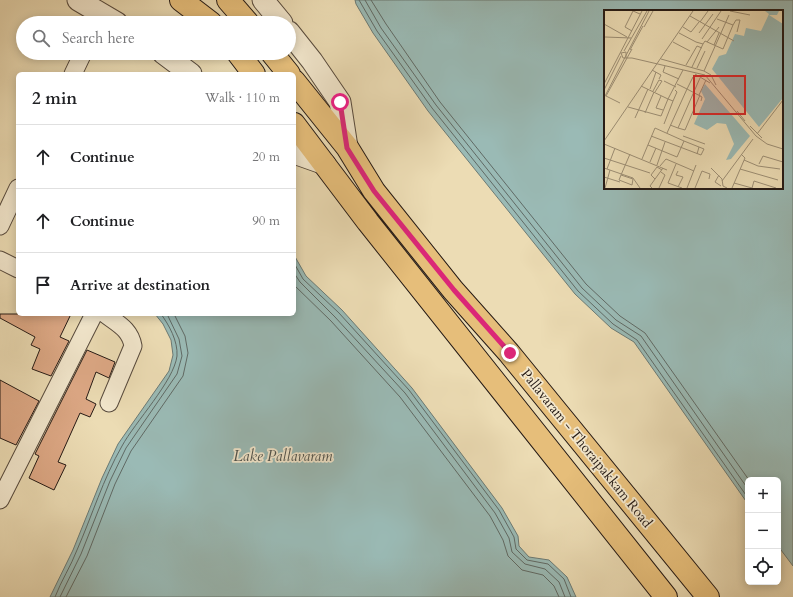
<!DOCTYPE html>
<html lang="en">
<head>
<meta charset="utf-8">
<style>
	:root { --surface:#fff; --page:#f2f2f2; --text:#202124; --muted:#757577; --line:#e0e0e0 }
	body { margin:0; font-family:Cardo,serif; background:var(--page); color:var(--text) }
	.controls { position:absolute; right:12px; bottom:12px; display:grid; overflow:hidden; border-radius:6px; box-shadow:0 2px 10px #0003 }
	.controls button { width:36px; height:36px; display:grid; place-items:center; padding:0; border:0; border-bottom:1px solid var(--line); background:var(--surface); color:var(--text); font:20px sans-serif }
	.stop { position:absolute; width:12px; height:12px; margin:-9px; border:3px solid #db2777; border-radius:50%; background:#fff }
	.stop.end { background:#db2777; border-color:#fff; box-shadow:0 1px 4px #0008 }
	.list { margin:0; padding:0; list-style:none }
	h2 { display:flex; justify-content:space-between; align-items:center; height:52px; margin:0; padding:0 16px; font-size:17px }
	h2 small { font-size:13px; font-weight:400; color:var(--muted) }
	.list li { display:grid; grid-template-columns:26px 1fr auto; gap:12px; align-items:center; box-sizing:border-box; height:64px; padding:0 16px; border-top:1px solid var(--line) }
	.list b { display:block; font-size:15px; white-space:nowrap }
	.list em { font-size:13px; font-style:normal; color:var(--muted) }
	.icon { flex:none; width:22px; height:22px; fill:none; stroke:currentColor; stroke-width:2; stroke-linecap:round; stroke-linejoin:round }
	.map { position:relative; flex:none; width:793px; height:597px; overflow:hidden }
	.search { position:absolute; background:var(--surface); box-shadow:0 2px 10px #0003; left:16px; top:16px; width:280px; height:44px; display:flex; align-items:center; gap:10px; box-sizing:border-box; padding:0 14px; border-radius:22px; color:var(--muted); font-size:15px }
	.panel { position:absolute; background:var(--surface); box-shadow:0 2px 10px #0003; left:16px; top:72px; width:280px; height:244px; border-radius:6px }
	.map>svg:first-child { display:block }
	.water { fill:#9abab5; stroke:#6b7a75; fill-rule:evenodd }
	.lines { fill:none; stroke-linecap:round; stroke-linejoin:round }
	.shore { stroke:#606a65; stroke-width:1 }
	.building { fill:#dea986; stroke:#251a15 }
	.minor-casing { stroke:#574a3d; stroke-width:19 }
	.tertiary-casing { stroke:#574a3d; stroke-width:23 }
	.primary-casing { stroke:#251a15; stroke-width:24 }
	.minor { stroke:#f3e8ce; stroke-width:17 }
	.tertiary { stroke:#f3e8ce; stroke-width:21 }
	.primary { stroke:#e6be7a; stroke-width:22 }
	.route { stroke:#db2777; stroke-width:5 }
	.labels { text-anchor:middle; stroke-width:3.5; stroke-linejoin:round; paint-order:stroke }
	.street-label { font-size:14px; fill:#251a15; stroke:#f3e8ce }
	.water-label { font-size:15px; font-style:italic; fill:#4e524d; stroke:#f3e8ce }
	.inset-road { fill:none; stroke:#9c8e74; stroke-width:1 }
	.view { fill:#d62828; fill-opacity:0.15; stroke:#d62828; stroke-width:2 }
	.inset-edge { fill:none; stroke:#251a15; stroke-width:2 }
</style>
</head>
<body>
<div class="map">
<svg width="793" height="597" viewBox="0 0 793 597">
	<rect width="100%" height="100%" fill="#ecdcb4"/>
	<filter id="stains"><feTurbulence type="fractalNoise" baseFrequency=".005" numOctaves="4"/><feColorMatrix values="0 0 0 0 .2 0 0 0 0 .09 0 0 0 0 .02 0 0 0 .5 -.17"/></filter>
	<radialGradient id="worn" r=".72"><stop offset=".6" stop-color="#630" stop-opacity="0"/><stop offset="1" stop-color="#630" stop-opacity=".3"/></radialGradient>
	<path class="water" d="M 355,0 L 793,0 L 793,566 L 778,546 L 778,480 L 748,480 L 748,504 L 634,342 L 611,328 L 575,294 L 428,111 L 373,33 L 356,4 ZM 605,11 L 782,11 L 782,188 L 605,188 Z
		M 294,255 L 306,276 L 342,310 L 412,388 L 502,508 L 518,536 L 519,546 L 529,557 L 549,560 L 567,577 L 576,597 L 50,597 L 73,550 L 102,478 L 118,444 L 169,371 L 173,355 L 171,340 L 163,324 L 155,314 L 294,314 Z"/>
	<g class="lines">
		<path class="shore" d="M 359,0 L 377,31 L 432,108 L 578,291 L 613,324 L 637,340 L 748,498
			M 365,0 L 381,28 L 436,105 L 582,288 L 616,320 L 641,336 L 748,489
			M 371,0 L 386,24 L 440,102 L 586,284 L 620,316 L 645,333 L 749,480
			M 294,263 L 303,279 L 339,313 L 409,390 L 499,510 L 514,537 L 516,549 L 527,560 L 548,564 L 564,579 L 571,597
			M 294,273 L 300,282 L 335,317 L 405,393 L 495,513 L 509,538 L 512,552 L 525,564 L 545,569 L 559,582 L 565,597
			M 294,285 L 331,321 L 400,397 L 490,516 L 503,540 L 508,556 L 522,570 L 543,575 L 554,586 L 559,597
			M 55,597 C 61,581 71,566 77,550 C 92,516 103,479 122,446 C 135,422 174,381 177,356 C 178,341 169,325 161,314
			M 60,597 L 81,554 L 110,481 L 126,448 L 177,374 L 182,356 L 179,339 L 167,314
			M 66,597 L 87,556 L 115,484 L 131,451 L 183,376 L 188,353 L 185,336 L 174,314"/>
	</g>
	<path class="building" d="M 0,314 L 71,314 L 60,337 L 69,341 L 51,376 L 32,369 L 40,349 L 31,345 L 35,337 L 0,318 Z
		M 87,350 L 115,362 L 109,378 L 96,372 L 86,399 L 96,404 L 90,417 L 80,413 L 58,462 L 66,465 L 54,490 L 29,478 L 39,456 L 35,454 Z
		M 0,380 L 39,401 L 16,445 L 0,438 Z"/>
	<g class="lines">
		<g class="minor-casing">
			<path id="minor" d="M 73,74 L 83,53
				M 0,226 L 18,188
				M 0,260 L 18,269
				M 105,314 C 118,324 130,329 133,346 L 109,403
				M 0,500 L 94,314"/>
		</g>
		<g class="tertiary-casing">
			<path id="tertiary" d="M 78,0 L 117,23
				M 263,0 L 282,23
				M 289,32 L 312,61 L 340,102 L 347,147
				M 163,53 L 191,74
				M 294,153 L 325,164"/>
		</g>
		<g class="primary-casing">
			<path id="primary" d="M 181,0 L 211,23
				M 228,0 L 248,23
				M 238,53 L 254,74
				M 272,53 L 289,74
				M 294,81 L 347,147 L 374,191 L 453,290 L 509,353 L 708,597
				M 294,124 L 368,222 L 666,597"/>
		</g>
		<use href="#minor" class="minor"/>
		<use href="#tertiary" class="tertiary"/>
		<use href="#primary" class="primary"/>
	</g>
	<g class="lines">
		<path class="route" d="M 340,102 L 347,148 L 374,191 L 454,290 L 510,353"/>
	</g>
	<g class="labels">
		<g class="street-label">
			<text transform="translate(587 448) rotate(51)" y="5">Pallavaram - Thoraipakkam Road</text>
		</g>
		<g class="water-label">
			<text x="283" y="461">Lake Pallavaram</text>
		</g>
	</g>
	<g transform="translate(604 10)">
		<rect width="179" height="179" fill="#ecdcb4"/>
		<path d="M 161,1 L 175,1 L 173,5 L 165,5 L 179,14 L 179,88 L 155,117 L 108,59 L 115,46 L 122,44 L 131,24 L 140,26 L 142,18 L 157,21 L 165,4 ZM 101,74 L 146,126 L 127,149 L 122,150 L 130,134 L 122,114 L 113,113 L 103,120 L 90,114 L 101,89 L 97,81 Z" fill="#9abab5"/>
		<path class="inset-road" d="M 126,1 L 146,5M 86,6 L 130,31M 113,9 L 129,15 L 132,10 L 136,10 L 133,22M 96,12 L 104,1M 0,14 L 23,27M 40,17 L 49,1M 79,17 L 87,22 L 95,12M 28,21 L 21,17 L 29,1 L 36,4M 75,23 L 92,32 L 99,34 L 101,31 L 119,39 L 129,15M 95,23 L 109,4M 1,27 L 27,28M 98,29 L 117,1M 69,32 L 86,41M 103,32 L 115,17M 110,35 L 115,23M 26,40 L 39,16M 20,41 L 43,1M 22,48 L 22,42 L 17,43 L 19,48 L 28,48 L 101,65 L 152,126 L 163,134 L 179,139M 57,49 L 100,61 L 107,65 L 112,75M 82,55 L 93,36 L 98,38M 61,56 L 59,62 L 75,69M 88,57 L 99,34M 93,58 L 101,41M 48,60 L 57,65 L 55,69M 100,61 L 125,5M 91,64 L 106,73M 89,67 L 83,79 L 98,87 L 97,91M 60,71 L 72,77M 0,74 L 38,1M 46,79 L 52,62M 0,80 L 17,46M 71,80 L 73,82 L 69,91 L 64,89 L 79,60M 49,81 L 55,70 L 58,71 L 51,82M 95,85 L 102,70M 57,86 L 52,98 L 59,100M 0,88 L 45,1M 16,93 L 2,86 L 28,39M 24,97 L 57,106 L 64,89 L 37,76M 133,101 L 141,111M 41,103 L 50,82M 31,108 L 44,79M 60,114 L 69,91M 66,115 L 74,118 L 96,68M 146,116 L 158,128M 74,118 L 81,120 L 96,85M 63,123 L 83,79 L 73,74M 153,124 L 179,90M 47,126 L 97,145 L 100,139 L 95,137M 79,126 L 101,134M 0,131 L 89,1M 0,134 L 63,160M 44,135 L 73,147 L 80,131 L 95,137 L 93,144M 0,148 L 46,163M 38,149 L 51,118 L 80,131M 140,150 L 154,156 L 176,159M 46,152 L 52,138M 72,154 L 64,173 L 78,178M 155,154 L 159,146 L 179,152M 53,155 L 61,132M 56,156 L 62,149 L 90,161M 0,158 L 29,168 L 36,178M 107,158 L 118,169 L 119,176 L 123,178M 3,159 L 11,138M 136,159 L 174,170M 74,161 L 72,165 L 79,167 L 74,177M 17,165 L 29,169 L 28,175 L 15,170 L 17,165 L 26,144M 115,165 L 111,172 L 117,176M 0,167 L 16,172M 51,169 L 47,165 L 53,157 L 58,160M 118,171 L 149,129M 130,173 L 148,178M 1,178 L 6,160M 48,178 L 46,176 L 59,158M 55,178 L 61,165 L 57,162M 83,178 L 92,155M 91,178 L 98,161 L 106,164 L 105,169M 128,178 L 141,148 L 137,144M 148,178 L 150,171 L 172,178"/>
		<path class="view" d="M 90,66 L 141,66 L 141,104 L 90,104 Z"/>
		<rect width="179" height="179" class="inset-edge"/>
	</g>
	<rect width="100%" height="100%" filter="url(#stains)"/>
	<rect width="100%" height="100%" fill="url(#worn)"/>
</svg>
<div class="controls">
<button>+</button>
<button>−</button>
<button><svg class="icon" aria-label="locate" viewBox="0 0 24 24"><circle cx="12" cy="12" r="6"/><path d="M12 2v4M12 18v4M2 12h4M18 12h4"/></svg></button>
</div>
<div class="stop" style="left:340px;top:102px"></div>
<div class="stop end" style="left:510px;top:353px"></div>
<div class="search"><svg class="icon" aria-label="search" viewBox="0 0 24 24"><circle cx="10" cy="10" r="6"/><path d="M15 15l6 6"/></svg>Search here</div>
<section class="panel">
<h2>2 min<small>Walk · 110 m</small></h2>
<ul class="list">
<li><svg class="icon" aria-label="ahead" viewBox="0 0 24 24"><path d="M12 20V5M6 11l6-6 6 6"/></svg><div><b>Continue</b></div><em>20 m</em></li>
<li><svg class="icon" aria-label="ahead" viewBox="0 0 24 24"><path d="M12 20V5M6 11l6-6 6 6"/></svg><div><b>Continue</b></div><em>90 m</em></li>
<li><svg class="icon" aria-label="arrive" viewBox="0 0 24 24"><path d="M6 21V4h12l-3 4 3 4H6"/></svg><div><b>Arrive at destination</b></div></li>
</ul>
</section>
</div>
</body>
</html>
